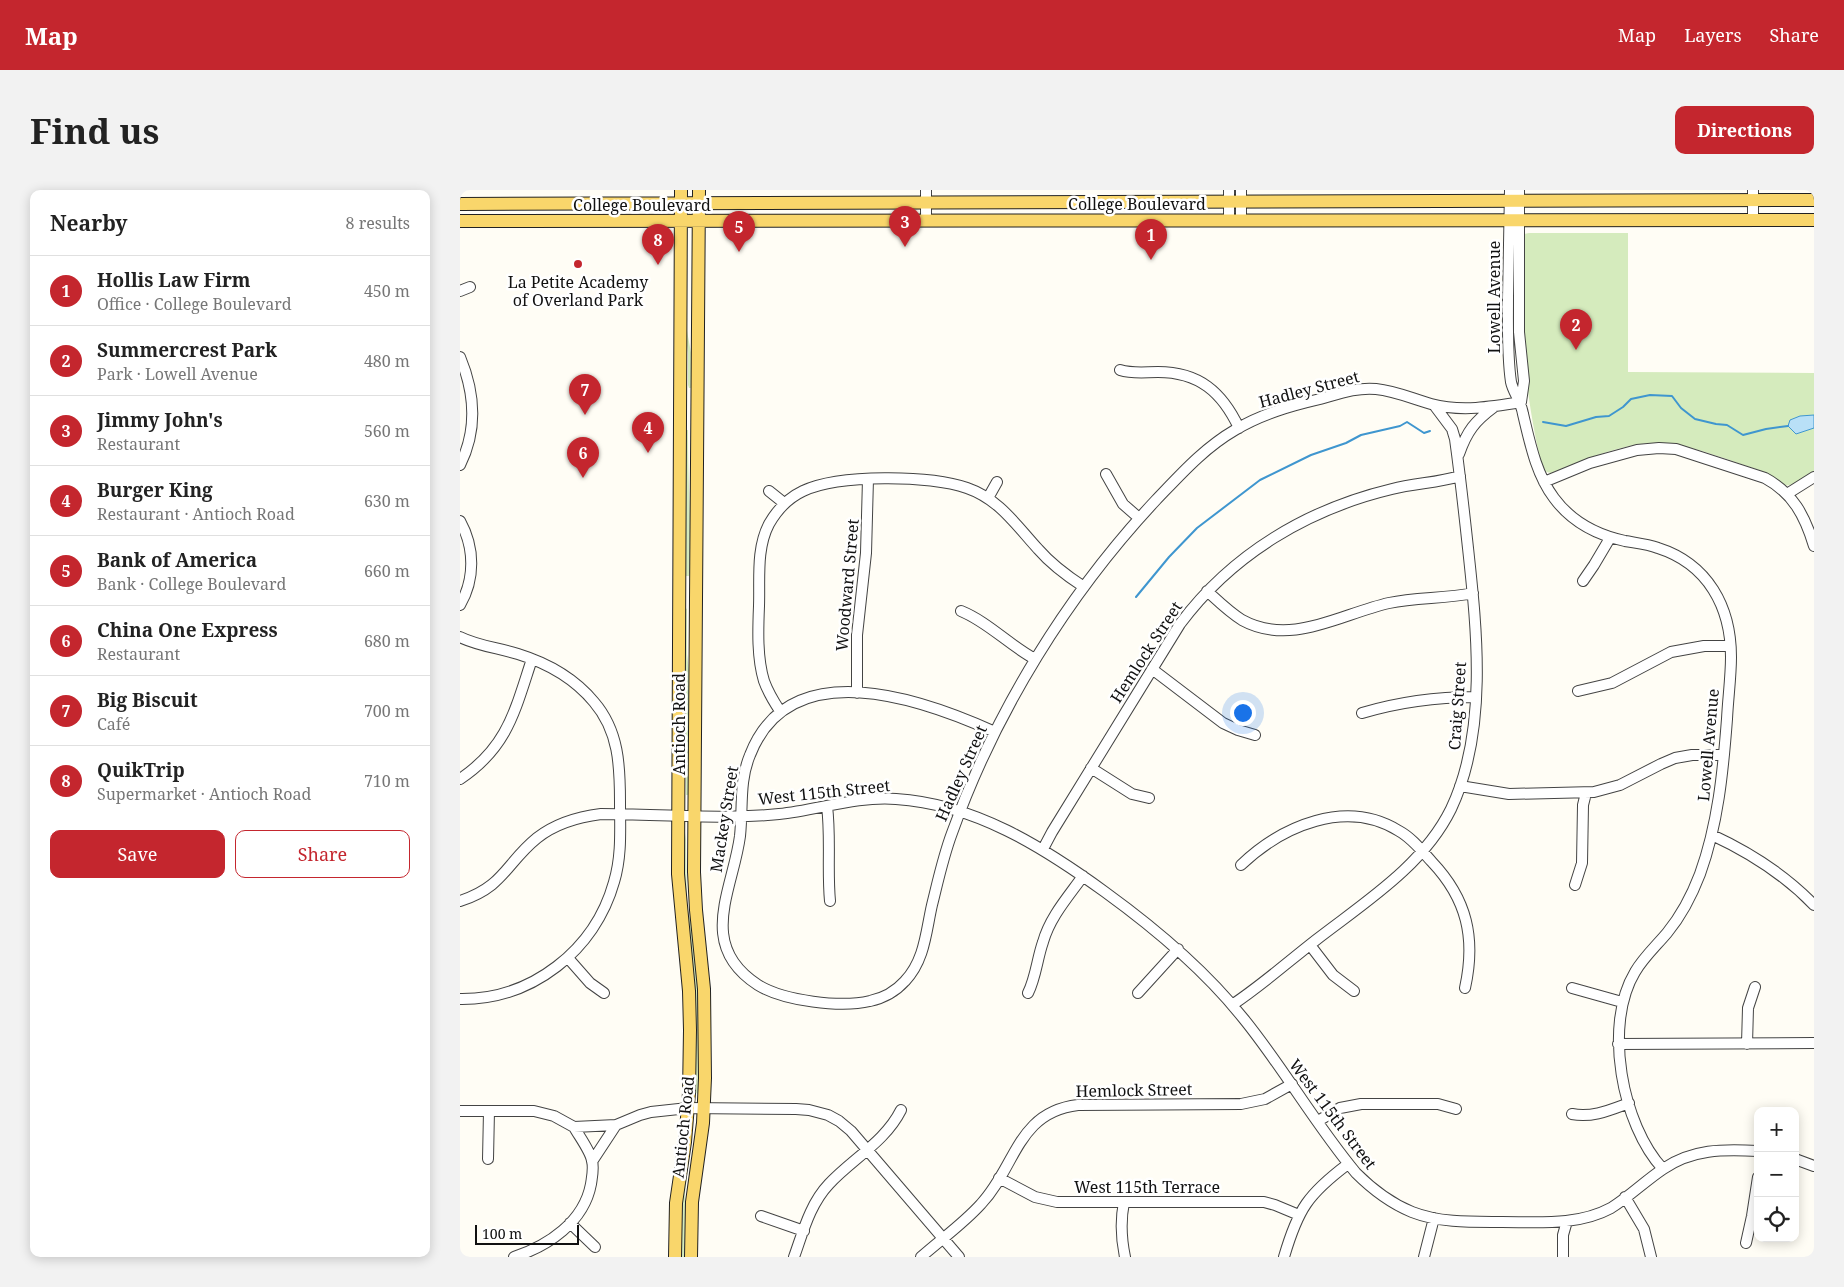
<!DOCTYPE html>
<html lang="en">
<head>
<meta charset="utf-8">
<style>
	:root { --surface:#fff; --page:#f2f2f2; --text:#222; --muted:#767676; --line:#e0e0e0; --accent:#c4262e }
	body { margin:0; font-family:"Noto Serif",serif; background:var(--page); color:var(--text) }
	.controls { position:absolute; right:15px; bottom:15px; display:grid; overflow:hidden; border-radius:10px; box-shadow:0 2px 12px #0003 }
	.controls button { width:45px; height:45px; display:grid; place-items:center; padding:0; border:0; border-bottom:1px solid var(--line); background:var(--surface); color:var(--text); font:25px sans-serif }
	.scale { position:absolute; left:15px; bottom:12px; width:104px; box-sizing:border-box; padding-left:5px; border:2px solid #111; border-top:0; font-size:14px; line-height:18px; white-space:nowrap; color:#111; -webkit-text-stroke:4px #fff; paint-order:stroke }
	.you { position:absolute; left:782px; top:522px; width:18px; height:18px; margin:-12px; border:4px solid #fff; border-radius:50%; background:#1a73e8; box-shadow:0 0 0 8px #1a73e833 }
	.badge { display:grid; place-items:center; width:32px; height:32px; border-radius:50%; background:var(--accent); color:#fff; font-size:16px; font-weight:700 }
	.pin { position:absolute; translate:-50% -41px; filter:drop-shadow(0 1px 2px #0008) }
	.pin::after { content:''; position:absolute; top:26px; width:18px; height:15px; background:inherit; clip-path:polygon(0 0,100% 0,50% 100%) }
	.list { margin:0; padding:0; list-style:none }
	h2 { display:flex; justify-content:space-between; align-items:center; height:65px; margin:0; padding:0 20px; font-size:21px }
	h2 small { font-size:16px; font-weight:400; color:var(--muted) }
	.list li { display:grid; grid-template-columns:32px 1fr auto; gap:15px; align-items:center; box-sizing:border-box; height:70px; padding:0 20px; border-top:1px solid var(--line) }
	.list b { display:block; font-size:19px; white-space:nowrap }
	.list p { margin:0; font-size:16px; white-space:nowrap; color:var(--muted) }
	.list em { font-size:16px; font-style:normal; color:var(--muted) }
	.actions { display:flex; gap:10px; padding:15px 20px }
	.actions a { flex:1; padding:11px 0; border:1px solid var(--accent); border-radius:10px; text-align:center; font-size:18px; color:var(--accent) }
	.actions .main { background:var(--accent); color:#fff }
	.icon { flex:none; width:28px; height:28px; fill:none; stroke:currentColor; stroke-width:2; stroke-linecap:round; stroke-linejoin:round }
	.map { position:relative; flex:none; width:1354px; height:1067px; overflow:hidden; border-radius:10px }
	header { display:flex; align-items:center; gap:30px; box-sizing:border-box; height:70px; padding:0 25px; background:var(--accent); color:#fff }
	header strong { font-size:24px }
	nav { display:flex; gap:28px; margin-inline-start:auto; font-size:18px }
	.intro { display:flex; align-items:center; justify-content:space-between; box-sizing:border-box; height:120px; padding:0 30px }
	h1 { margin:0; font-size:35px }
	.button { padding:12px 22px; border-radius:10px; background:var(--accent); color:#fff; font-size:18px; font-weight:700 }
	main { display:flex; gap:30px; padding:0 30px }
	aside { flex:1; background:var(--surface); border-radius:10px; box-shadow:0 2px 12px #0003 }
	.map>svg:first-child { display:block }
	.green { fill:#d5ebbd }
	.water { fill:#b9e0f7; stroke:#3f96cf }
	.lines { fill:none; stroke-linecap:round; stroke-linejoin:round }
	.stream { stroke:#3f96cf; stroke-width:2 }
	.minor-casing { stroke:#444; stroke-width:12 }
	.major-casing { stroke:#222; stroke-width:14 }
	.minor { stroke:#fff; stroke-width:10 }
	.major { stroke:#f9d66b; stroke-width:12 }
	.poi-dot { fill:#c4262e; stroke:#fff; stroke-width:2 }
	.labels { text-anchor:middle; stroke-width:5; stroke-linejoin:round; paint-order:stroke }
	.street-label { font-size:16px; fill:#111; stroke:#fff }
	.poi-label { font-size:16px; fill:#111; stroke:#fff }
</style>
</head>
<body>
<header>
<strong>Map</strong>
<nav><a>Map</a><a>Layers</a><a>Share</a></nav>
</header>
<div class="intro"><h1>Find us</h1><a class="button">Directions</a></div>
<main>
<aside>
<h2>Nearby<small>8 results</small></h2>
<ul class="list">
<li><span class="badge">1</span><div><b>Hollis Law Firm</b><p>Office · College Boulevard</p></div><em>450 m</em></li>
<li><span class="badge">2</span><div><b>Summercrest Park</b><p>Park · Lowell Avenue</p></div><em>480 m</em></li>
<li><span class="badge">3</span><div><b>Jimmy John's</b><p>Restaurant</p></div><em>560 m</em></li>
<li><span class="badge">4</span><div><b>Burger King</b><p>Restaurant · Antioch Road</p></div><em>630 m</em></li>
<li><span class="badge">5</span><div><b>Bank of America</b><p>Bank · College Boulevard</p></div><em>660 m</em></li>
<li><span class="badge">6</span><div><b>China One Express</b><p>Restaurant</p></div><em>680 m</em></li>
<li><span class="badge">7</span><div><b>Big Biscuit</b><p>Café</p></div><em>700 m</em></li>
<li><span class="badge">8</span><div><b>QuikTrip</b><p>Supermarket · Antioch Road</p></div><em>710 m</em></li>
</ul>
<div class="actions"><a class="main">Save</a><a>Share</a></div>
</aside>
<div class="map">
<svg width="1354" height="1067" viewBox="0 0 1354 1067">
	<rect width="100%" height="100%" fill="#fffdf5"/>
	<path class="green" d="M 1069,43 L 1168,43 L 1168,182 L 1354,183 L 1354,281 L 1334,294 L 1325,296 L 1310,285 L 1299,280 C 1270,271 1240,258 1210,254 C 1172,248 1125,270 1091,283 C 1084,282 1083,280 1081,274 C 1072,232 1065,191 1063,148 C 1061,114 1063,78 1064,44 Z
		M 225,141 L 227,141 L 232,168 L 231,198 L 229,198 L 228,195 L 228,163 Z
		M 225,240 L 228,240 L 228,245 C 228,290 231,334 231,379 L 229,386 L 226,386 L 224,381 Z
		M 224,417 L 227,419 L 227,464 L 230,489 L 228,605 L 226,605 L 226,601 Z
		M 223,643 L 225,643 L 226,649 L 227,716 L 233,742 L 240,813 L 238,904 L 236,903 L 236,834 L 225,734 Z
		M 232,939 L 225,1004 L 225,1067 L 218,1067 L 220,1011 Z"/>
	<path class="water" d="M 1354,225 L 1354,238 L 1336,244 L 1328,236 L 1330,230 L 1340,226 Z"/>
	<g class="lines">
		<path class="stream" d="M 1083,232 L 1106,236 L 1136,227 L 1149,226 L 1163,217 L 1171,209 L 1190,205 L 1212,206 L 1221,218 L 1235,229 L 1256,234 L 1267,235 L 1283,245 L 1306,239 L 1328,236
			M 676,407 L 709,367 L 737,338 L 800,290 L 851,265 L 886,253 L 901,245 L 940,236 L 947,232 L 964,243 L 970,241"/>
		<g class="minor-casing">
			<path id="minor" d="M 466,0 L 466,30
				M 781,0 L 781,31
				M 1050,0 C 1049,36 1049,72 1048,108 C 1048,136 1047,165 1051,192 C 1053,202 1061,211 1063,224 C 1070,253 1076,284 1094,308 C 1111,331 1137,345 1165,351 C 1176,353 1187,354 1198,358 C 1248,374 1271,417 1271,467 C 1271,487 1268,508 1267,529 C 1263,582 1258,634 1240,684 C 1232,705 1221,726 1207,743 C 1196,756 1183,768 1175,782 C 1143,835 1162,935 1203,979
				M 1059,0 L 1059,142 L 1064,191 L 1061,212
				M 1293,30 L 1293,0
				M 769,31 L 769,0
				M 0,101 L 10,97
				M 0,167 C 15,203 18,239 0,275
				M 660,180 C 673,184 685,182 698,182 C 739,182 762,202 779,238
				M 999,264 C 1007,241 1015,231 1034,217
				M 646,284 L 663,314 L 679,328
				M 1084,292 L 1130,273 L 1177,260 L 1199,258 L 1216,259 L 1305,288 C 1333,303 1345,326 1354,356
				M 309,301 L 324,313
				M 1327,304 L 1354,287
				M 528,308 L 537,292
				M 0,331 C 15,358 15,389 0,415
				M 1123,391 L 1134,375 L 1150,348
				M 747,401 C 758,411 769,422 782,430 C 831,457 880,424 929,413 C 957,407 985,409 1013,403
				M 501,421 C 528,432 549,455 575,469
				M 0,447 C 18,456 39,458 58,464 C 87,473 115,489 134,512 C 159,541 160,576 160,612 C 160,638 162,666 154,692 C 135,760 72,810 0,809
				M 692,479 L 763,533 L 778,540 L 795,545
				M 1118,501 L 1152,493 L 1211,462 L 1244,456 L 1270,456
				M 397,503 L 397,445 L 406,363 L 408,289
				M 320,521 C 314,512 308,502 304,491 C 297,468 298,440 299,416 C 300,389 296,359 309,334 C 317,320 328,308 343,301 C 379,284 470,285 507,298 C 539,309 556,335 578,359 C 591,374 607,386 624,397
				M 902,523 C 939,512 977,507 1015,507
				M 535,542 C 462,509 330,462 290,565 C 279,591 283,618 280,646 C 273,700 236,755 298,795 C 324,811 381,818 410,811 C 424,808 436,801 445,791 C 465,770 466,741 472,715 C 478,691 483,667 492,643 C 535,522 608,404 696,310 C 721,284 744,258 775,240 C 802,224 830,216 860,209 C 878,204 897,197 916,199 C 936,201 953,209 971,214 C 1001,222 1031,217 1061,212
				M 631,578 L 672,604 L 689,608
				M 0,589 C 48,557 55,520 72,469
				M 1000,596 L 1049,604 L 1134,602 L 1160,595 L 1201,574 L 1215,568 L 1232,565 L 1264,565
				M 367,616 C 371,648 367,679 370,711
				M 1252,645 C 1291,663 1324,684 1354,715
				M 583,659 L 592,642 L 720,434 C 772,364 848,319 932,299 C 955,293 978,293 1000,286
				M 781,675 C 822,636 886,608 939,641 C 952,648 962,661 972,672 C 1007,709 1016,748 1005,798
				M 1115,695 L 1122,673 L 1123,615 L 1126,603
				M 0,711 C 44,697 46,673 77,648 C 96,633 117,627 141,624 C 199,624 260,630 319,624 C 358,620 396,606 436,609 C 515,614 583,657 645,702 C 696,739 744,779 783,828 C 823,877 855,934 896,983 C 912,999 930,1013 952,1022 C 980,1033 1012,1032 1042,1032 C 1078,1032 1118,1036 1151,1018 C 1169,1007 1185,991 1203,979 C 1232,959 1263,959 1298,961
				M 850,755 L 873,785 L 894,801
				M 108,768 L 130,793 L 144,803
				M 1112,798 L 1162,812
				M 568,803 C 576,787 577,769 583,752 C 590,727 608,707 623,686
				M 678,803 L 718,759
				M 772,815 C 802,795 829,771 856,750 C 905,712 963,676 991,619 C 1028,541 1017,441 1008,358 C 1004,321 1000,285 995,249 L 992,239 L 974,215
				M 1158,854 L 1354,853
				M 1287,854 L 1288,818 L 1295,797
				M 0,921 L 74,921 L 94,926 L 114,937 L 156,935 L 180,925 L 191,922 L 228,918 L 336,919 L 349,920 L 368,925 L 379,931 L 391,941 L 499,1067
				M 1112,924 C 1132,928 1150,920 1169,913
				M 858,931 L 880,918 L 901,914 L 978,914 L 996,919
				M 28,969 L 29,921
				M 1335,969 L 1354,976
				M 133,970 L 156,935
				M 539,988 L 575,1007 L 597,1012 L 804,1012 L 815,1015 L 839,1025
				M 1165,1007 L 1184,1039 L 1191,1067
				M 664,1012 C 660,1032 661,1048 665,1067
				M 301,1026 L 344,1041
				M 110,1033 L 135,1057
				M 1286,1053 L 1292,1026 L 1298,987
				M 54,1067 C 88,1056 124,1032 131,994 C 132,987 134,978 132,971 C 131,962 119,946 114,937
				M 334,1067 C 343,1042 350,1014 369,994 C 392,969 425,952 441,920
				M 461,1067 C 480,1050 503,1034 521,1014 C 556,977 557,922 618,915 L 781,914 L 805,909 L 832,894
				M 824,1067 C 838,1019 848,1004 888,974
				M 964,1067 L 974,1028
				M 1103,1067 L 1103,1045 L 1107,1031"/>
		</g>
		<g class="major-casing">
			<path id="major" d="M 0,14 L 1354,10
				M 0,31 L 1354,30
				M 215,1067 L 216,1013 L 225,952 L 229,903 L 230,840 L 229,801 L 218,684 L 221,0
				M 231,1067 L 232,1012 L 243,933 L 245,888 L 244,799 L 236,720 L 234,682 L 239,0"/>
		</g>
		<use href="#minor" class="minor"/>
		<use href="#major" class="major"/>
	</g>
	<circle class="poi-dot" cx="118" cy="74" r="5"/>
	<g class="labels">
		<g class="street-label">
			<text x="677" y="20">College Boulevard</text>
			<text x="182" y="21">College Boulevard</text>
			<text transform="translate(1034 107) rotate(-90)" y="6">Lowell Avenue</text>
			<text transform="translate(849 199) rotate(-15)" y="6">Hadley Street</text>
			<text transform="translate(387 395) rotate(-85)" y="6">Woodward Street</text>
			<text transform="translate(686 462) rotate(-57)" y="6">Hemlock Street</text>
			<text transform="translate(997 516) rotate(-86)" y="6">Craig Street</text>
			<text transform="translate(219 534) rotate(-90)" y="6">Antioch Road</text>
			<text transform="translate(1248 555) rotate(-85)" y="6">Lowell Avenue</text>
			<text transform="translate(501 583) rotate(-66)" y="6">Hadley Street</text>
			<text transform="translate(364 602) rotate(-6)" y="6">West 115th Street</text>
			<text transform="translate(264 629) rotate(-81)" y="6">Mackey Street</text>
			<text transform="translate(674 900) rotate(-1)" y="6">Hemlock Street</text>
			<text transform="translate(873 924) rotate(53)" y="6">West 115th Street</text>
			<text transform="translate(223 937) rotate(-84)" y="6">Antioch Road</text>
			<text x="687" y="1003">West 115th Terrace</text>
		</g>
		<g class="poi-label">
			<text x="118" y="98">La Petite Academy<tspan x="118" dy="18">of Overland Park</tspan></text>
		</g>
	</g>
</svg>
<div class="controls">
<button>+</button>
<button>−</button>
<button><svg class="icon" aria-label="locate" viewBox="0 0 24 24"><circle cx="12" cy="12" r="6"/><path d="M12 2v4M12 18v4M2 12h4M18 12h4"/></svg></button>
</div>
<div class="scale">100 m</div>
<div class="you"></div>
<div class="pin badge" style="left:691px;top:70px">1</div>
<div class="pin badge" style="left:1116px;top:160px">2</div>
<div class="pin badge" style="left:445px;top:57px">3</div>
<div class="pin badge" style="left:188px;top:263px">4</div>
<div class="pin badge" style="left:279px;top:62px">5</div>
<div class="pin badge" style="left:123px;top:288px">6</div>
<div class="pin badge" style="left:125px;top:225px">7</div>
<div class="pin badge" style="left:198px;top:75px">8</div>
</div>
</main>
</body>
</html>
